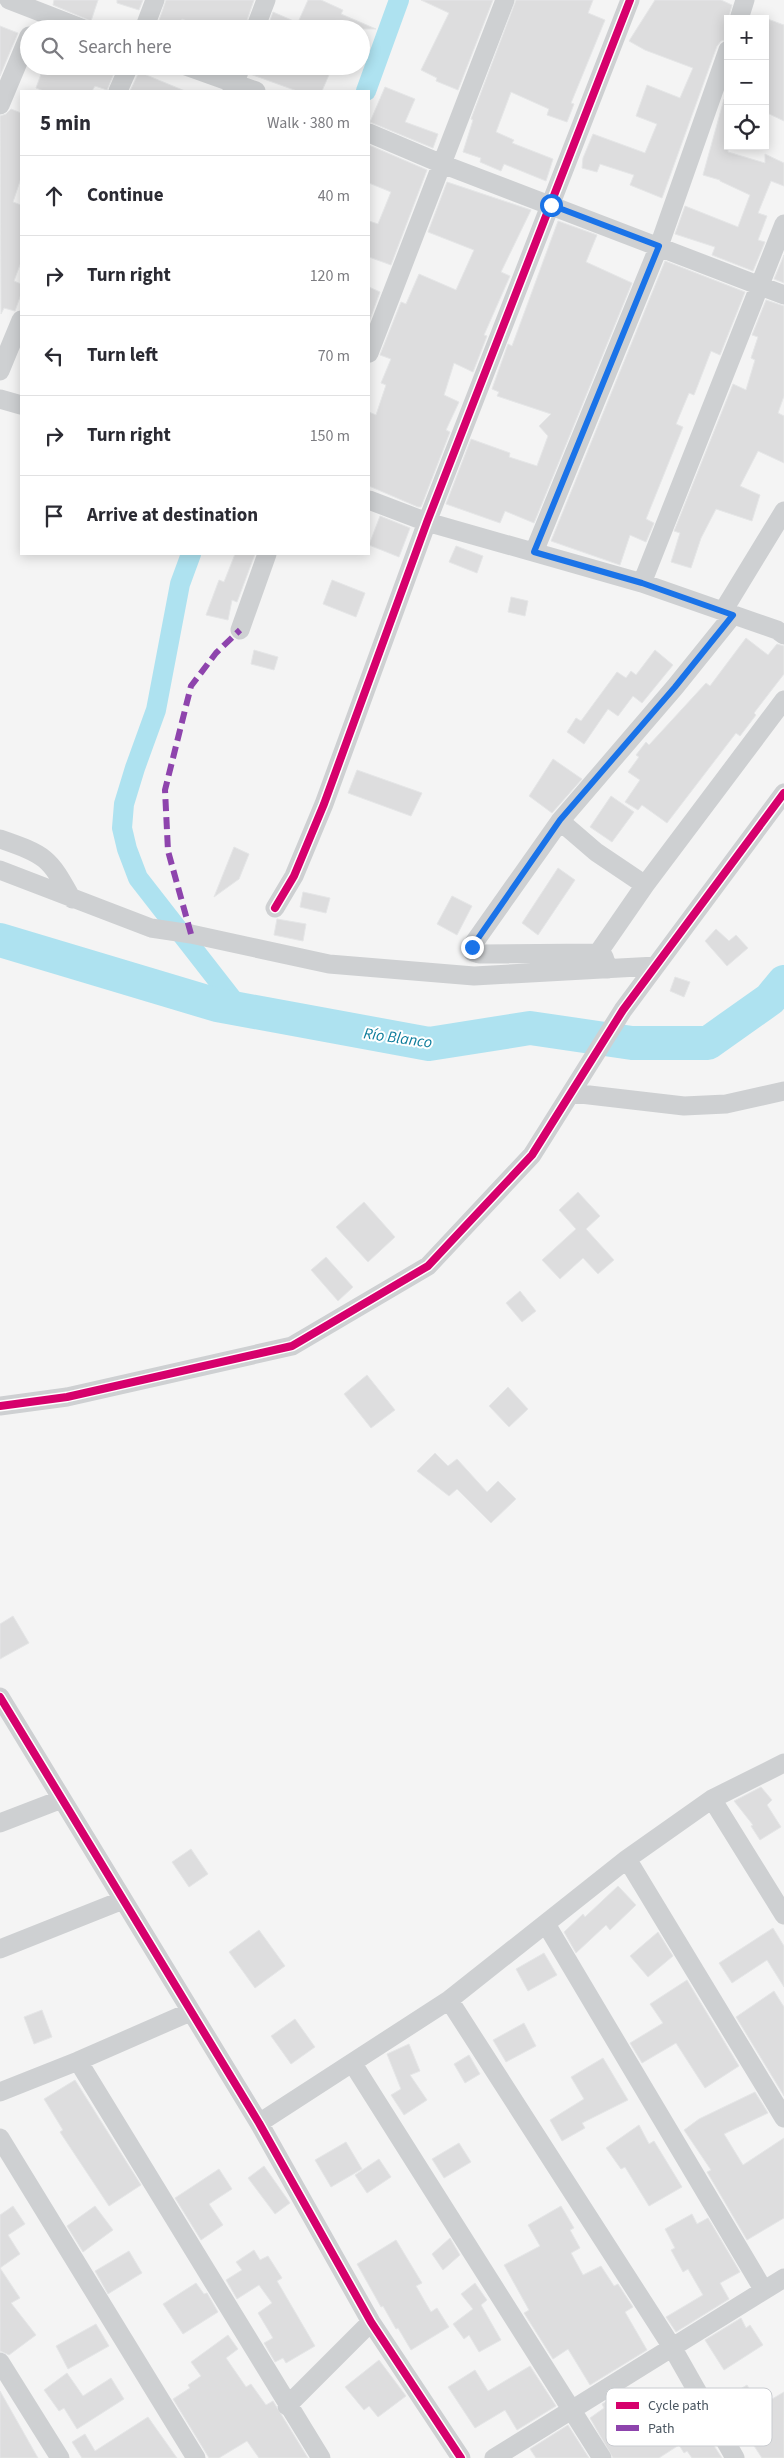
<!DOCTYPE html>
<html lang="en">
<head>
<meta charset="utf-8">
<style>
	:root { --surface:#fff; --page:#f7f7f7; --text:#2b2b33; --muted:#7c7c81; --line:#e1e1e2 }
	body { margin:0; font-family:"Source Sans 3",sans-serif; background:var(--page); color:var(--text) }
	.controls { position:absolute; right:15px; top:15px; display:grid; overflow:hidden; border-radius:0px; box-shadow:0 2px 12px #0003 }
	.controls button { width:45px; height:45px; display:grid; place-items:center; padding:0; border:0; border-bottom:1px solid var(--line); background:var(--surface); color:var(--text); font:25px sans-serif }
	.stop { position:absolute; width:15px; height:15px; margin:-11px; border:4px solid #1a73e8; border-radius:50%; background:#fff }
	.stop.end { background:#1a73e8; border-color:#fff; box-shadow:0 1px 5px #0008 }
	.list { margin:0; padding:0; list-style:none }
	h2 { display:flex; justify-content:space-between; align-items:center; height:65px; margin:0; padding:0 20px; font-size:21px }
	h2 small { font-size:16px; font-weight:400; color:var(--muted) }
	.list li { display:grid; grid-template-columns:32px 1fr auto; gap:15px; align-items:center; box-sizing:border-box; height:80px; padding:0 20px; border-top:1px solid var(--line) }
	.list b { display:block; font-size:19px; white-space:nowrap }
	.list em { font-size:16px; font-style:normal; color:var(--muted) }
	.icon { flex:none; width:28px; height:28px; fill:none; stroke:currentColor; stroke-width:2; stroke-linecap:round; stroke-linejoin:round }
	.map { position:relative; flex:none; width:784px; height:2458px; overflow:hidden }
	.search { position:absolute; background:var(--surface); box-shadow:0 2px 12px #0003; left:20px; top:20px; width:350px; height:55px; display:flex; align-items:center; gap:12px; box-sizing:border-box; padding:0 18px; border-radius:28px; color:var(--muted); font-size:19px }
	.panel { position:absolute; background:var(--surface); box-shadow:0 2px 12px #0003; left:20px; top:90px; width:350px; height:465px; border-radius:0px }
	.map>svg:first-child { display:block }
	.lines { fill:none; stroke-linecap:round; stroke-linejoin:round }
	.canal { stroke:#aee2f0; stroke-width:20 }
	.river { stroke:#aee2f0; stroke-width:34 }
	.building { fill:#ddddde; stroke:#e5e6e7 }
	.street { stroke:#ced0d2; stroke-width:19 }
	.quiet { stroke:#8e44ad; stroke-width:6; stroke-dasharray:12 6; stroke-linecap:butt }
	.cycleway-casing { stroke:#fff; stroke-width:11 }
	.cycleway { stroke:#d6006c; stroke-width:8 }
	.route { stroke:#1a73e8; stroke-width:6 }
	.labels { text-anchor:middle; stroke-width:4; stroke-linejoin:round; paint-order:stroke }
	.water-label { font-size:16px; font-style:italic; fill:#0c7c9b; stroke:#fff }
	.key { fill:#fff; stroke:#c9ccd0; stroke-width:1 }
	.key-label { font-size:14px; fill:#4a5661 }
</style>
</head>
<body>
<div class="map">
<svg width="784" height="2458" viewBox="0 0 784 2458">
	<rect width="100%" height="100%" fill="#f4f4f4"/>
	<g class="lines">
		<path class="canal" d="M 366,91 L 399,0
			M 191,554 L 180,584 L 156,710 L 135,768 L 124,804 L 122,828 L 127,849 L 138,878 L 240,1009"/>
		<path class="river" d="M 0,940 L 217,1005 L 429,1044 L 530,1028 L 632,1043 L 708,1043 L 770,999 L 784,982"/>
	</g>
	<path class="building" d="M 54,0 L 98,0 L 91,21 L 53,5 Z
		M 117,0 L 143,0 L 139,10 L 117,3 Z
		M 166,0 L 254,0 L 244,29 L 206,29 L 182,19 L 179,29 L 156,29 Z
		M 308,0 L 321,0 L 343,10 L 341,14 L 376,29 L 316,29 L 299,20 Z
		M 421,0 L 493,0 L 458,90 L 436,81 L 437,78 L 421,70 L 449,13 Z
		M 516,0 L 593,0 L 588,13 L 605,20 L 571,103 L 574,104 L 567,122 L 547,115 L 549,109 L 511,92 L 496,132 L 514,140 L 512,143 L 553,159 L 546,181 L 504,164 L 501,171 L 480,162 L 481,158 L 463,152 L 473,120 L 471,119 Z
		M 655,0 L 721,0 L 732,5 L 728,19 L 728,39 L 721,41 L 717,46 L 662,198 L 630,185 L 634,175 L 600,164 L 597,172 L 582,168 L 583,158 L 593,134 L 645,153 L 657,124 L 636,116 L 647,85 L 680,98 L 693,68 L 645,50 L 629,41 Z
		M 273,12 L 312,29 L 267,29 Z
		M 765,18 L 784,25 L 784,121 L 765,112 Z
		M 0,26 L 18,33 L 0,76 Z
		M 44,66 L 117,66 L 107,90 L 95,86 L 92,91 L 44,91 L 36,88 Z
		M 252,66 L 323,66 L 331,70 L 322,91 L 297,91 L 250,74 Z
		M 139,72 L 185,91 L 130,91 Z
		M 385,87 L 415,99 L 405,122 L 438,134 L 433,148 L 370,122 Z
		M 724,99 L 728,100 L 728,152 L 765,163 L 765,154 L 784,163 L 784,186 L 771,181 L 758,213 L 767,216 L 758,240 L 765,242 L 753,271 L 712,255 L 715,247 L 675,234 L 685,206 L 738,227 L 750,195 L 720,181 L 720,180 L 703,175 Z
		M 11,109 L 21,113 L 21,178 L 13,202 L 21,205 L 21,262 L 14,281 L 21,284 L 21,294 L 15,311 L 4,308 L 1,314 L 0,116 L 6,114 Z
		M 369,145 L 427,170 L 391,265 L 369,257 L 369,221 L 378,224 L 391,192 L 369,183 Z
		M 447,182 L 531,210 L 501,272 L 510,276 L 484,335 L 487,336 L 473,372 L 454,363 L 444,395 L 459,402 L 446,430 L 450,432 L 421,507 L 418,507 L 369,486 L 369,412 L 376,415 L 386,385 L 381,383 L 391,359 L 380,355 L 401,302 L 406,304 L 419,274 L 456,290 L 474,250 L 428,232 Z
		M 558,221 L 597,235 L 586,262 L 632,283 L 534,523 L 505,511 L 500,523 L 446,504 L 471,439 L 510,453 L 509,457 L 537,466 L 548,436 L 539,426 L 551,414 L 497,396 L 499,392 L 492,389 L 508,344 L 512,346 Z
		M 784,255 L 784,283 L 774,279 Z
		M 665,261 L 745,292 L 720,355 L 711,351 L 694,395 L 689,393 L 676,424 L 683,427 L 646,519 L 654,523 L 646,542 L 630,535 L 620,565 L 551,541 Z
		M 369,287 L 380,292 L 369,322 Z
		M 766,300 L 784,306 L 784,396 L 778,413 L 784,416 L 784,463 L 758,451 L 740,486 L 760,495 L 752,521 L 716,509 L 701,538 L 691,568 L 671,562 L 680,533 L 674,531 L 733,384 L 746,390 L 755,360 L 751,358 L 758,337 L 752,335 Z
		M 380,516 L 410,528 L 399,557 L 369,545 Z
		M 456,546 L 483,556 L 477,573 L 449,562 Z
		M 235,554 L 255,554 L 237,602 L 232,600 L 228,620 L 206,615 L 219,580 L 224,582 Z
		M 332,580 L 365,593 L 356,617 L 323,604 Z
		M 511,597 L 528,601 L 525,616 L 508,612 Z
		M 746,638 L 768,655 L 777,644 L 784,646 L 784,674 L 754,713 L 756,715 L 740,736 L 736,733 L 667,823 L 642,805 L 638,810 L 625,802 L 640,780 L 628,772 L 639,757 L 636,755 L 646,742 L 649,745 L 706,683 L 710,686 Z
		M 254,650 L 278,657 L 274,670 L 251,664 Z
		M 655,650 L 673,665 L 642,703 L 633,696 L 618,716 L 608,709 L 584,744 L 567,732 L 576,718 L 581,721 L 617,672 L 626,678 L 631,671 L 636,675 Z
		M 553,759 L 582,779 L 552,813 L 529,796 Z
		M 357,770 L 422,793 L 411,816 L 348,793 Z
		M 611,796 L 634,812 L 612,842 L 590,827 Z
		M 234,847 L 249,854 L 239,879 L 214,897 Z
		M 558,868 L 575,880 L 538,935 L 522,923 Z
		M 303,892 L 330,898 L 326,913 L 300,907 Z
		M 452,896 L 472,906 L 457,935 L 437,924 Z
		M 277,919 L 306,924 L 303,941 L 274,935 Z
		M 716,929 L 729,941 L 736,935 L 748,948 L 727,966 L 705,941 Z
		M 675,977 L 690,982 L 684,997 L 670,991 Z
		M 578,1192 L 600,1216 L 586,1229 L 614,1260 L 598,1274 L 583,1258 L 560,1279 L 542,1260 L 576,1229 L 559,1210 Z
		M 364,1202 L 395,1237 L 368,1262 L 336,1227 Z
		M 326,1257 L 353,1287 L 338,1301 L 311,1270 Z
		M 520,1291 L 536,1311 L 522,1322 L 506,1303 Z
		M 367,1375 L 395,1410 L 371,1428 L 344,1394 Z
		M 508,1387 L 528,1409 L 509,1427 L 489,1406 Z
		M 435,1453 L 448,1466 L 457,1459 L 487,1492 L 498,1481 L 516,1499 L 491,1523 L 457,1489 L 449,1496 L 417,1471 Z
		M 13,1616 L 29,1643 L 0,1659 L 0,1624 Z
		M 761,1787 L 772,1800 L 767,1805 L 781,1827 L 760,1840 L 751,1826 L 753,1825 L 734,1801 Z
		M 191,1849 L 208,1874 L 189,1887 L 172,1862 Z
		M 618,1886 L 636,1905 L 610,1930 L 606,1925 L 576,1953 L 564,1932 L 583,1914 L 585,1917 Z
		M 773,1928 L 784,1946 L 784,1987 L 767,1960 L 732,1983 L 719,1963 Z
		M 259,1930 L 285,1966 L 255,1988 L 229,1952 Z
		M 658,1932 L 673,1956 L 648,1977 L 630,1956 Z
		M 544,1953 L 557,1975 L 528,1991 L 516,1969 Z
		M 687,1980 L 739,2066 L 705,2088 L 676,2043 L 642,2063 L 630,2043 L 663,2023 L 650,2004 Z
		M 774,1991 L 784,2007 L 784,2096 L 736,2017 Z
		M 42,2010 L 52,2037 L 34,2044 L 24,2017 Z
		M 295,2019 L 315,2047 L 291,2064 L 271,2036 Z
		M 524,2023 L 536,2046 L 506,2062 L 493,2040 Z
		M 409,2044 L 420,2071 L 410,2075 L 427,2100 L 404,2115 L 391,2095 L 401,2089 L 387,2054 Z
		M 469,2055 L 480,2074 L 465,2083 L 454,2064 Z
		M 603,2058 L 628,2100 L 582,2123 L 585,2128 L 562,2141 L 550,2120 L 584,2099 L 571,2077 Z
		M 75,2080 L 141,2185 L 109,2206 L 60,2132 L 63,2130 L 44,2099 Z
		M 755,2092 L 768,2113 L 724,2134 L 743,2165 L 784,2138 L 784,2218 L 747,2240 L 707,2172 L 711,2170 L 684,2130 L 699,2119 Z
		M 639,2125 L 649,2144 L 654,2141 L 682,2187 L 649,2206 L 625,2167 L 621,2169 L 606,2148 Z
		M 346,2142 L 362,2169 L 331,2187 L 315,2160 Z
		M 459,2143 L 471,2162 L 444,2178 L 432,2159 Z
		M 379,2159 L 391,2177 L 367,2193 L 355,2175 Z
		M 264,2166 L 290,2203 L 275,2214 L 248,2178 Z
		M 219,2169 L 232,2189 L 209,2204 L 223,2225 L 201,2240 L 175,2198 Z
		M 13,2206 L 25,2224 L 8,2235 L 20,2254 L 0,2268 L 20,2298 L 11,2303 L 36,2335 L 9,2355 L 0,2351 L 0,2215 Z
		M 95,2206 L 113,2230 L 83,2252 L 67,2226 Z
		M 561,2206 L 574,2228 L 570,2230 L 580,2248 L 571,2253 L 583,2275 L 601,2266 L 614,2286 L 618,2284 L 633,2307 L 625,2312 L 647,2350 L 590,2385 L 568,2349 L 553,2359 L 524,2313 L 529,2310 L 504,2265 L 540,2246 L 528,2225 Z
		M 692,2214 L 697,2224 L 708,2218 L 740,2272 L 720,2283 L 729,2299 L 676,2332 L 666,2317 L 703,2295 L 688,2269 L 683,2272 L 671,2250 L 675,2248 L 665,2229 Z
		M 450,2238 L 460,2255 L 443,2270 L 432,2254 Z
		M 396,2240 L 422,2283 L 416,2286 L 431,2312 L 437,2308 L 449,2327 L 411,2350 L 398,2328 L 396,2329 L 383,2306 L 381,2307 L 357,2264 Z
		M 254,2250 L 260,2260 L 268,2256 L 282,2278 L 277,2281 L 315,2346 L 286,2363 L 283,2358 L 275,2362 L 264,2343 L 273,2338 L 258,2313 L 272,2303 L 259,2285 L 237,2299 L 226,2280 L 242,2270 L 236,2262 Z
		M 129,2251 L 142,2273 L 108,2294 L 95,2271 Z
		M 196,2283 L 204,2294 L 207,2293 L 218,2312 L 183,2334 L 163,2304 Z
		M 475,2283 L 487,2300 L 481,2305 L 501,2340 L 479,2352 L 469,2335 L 464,2339 L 453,2324 L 473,2309 L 461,2294 Z
		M 741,2318 L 746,2328 L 750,2325 L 763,2345 L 724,2370 L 705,2340 Z
		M 96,2324 L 109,2346 L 68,2369 L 56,2346 Z
		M 228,2335 L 238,2349 L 226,2358 L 246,2387 L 251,2384 L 266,2405 L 273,2401 L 308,2458 L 259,2458 L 247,2441 L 219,2458 L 209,2458 L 206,2453 L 173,2399 L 190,2388 L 188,2385 L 201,2376 L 191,2362 Z
		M 379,2360 L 406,2396 L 378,2417 L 369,2406 L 364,2410 L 345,2387 Z
		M 530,2366 L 556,2406 L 517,2430 L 505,2410 L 475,2428 L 448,2387 L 475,2370 L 488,2391 Z
		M 67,2373 L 83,2396 L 111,2378 L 124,2399 L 77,2429 L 64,2408 L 59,2411 L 44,2390 Z
		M 747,2385 L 760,2406 L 784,2392 L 784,2458 L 762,2458 L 735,2417 L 728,2422 L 717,2403 Z
		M 628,2388 L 648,2420 L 661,2413 L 672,2432 L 698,2416 L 708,2434 L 707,2435 L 722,2458 L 692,2458 L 687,2451 L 684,2453 L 679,2445 L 659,2458 L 613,2458 L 590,2418 L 604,2408 L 602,2404 Z
		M 0,2391 L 38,2458 L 0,2458 Z
		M 148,2417 L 177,2458 L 82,2458 L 72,2442 L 85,2434 L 95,2451 Z
		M 568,2425 L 589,2458 L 536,2458 L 530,2449 Z"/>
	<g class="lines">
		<path class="street" d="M 9,0 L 84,29
			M 739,19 L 745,0
			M 144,29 L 155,0
			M 255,29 L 266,0
			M 186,66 L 256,91
			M 118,91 L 129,66
			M 232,91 L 241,66
			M 0,105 L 29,36
			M 369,133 L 442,164 L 784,295
			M 369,353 L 505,0
			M 0,371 L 21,320
			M 0,399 L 21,405
			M 369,500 L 427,522 L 642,583 L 777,630 L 784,635
			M 534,552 L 659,246 L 728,50
			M 642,583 L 784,224
			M 723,611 L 784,511
			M 240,630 L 267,554
			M 560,821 L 596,852 L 645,885 L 784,700
			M 0,839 C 46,855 49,857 72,899
			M 0,870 L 151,928 L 191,934 L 329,964 L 474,976 L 656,966
			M 275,908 L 294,876 L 324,804 L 427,522 L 630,0
			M 598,953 L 645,885
			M 608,969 L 604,957 L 598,953 L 479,954 L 473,952 L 471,947 L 560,821 L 675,687 L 733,615
			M 572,1093 L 684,1106 L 726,1104 L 784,1091
			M 0,1406 L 67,1397 L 292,1346 L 428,1266 L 532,1155 L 623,1010 L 784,793
			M 0,1697 L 259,2123 L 371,2322 L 461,2458
			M 712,1799 L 784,1915
			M 0,1823 L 62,1799
			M 627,1859 L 784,2118
			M 546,1924 L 763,2289
			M 0,1949 L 123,1900
			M 449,2000 L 672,2347 L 735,2458
			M 78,2061 L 321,2458
			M 353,2064 L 602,2458
			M 0,2092 L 78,2061 L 190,2012
			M 259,2123 L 449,2000 L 627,1859 L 712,1799 L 784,1763
			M 0,2138 L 196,2458
			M 0,2362 L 60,2458
			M 287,2406 L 371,2322
			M 494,2458 L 784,2278"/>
		<path class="quiet" d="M 191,934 L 168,851 L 165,790 L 191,686 L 216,653 L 240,630"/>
		<g class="cycleway-casing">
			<path id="cycleway" d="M 275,908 L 294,876 L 324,804 L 427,522 L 630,0
				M 0,1406 L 67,1397 L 292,1346 L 428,1266 L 532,1155 L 623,1010 L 784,793
				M 0,1697 L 259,2123 L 371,2322 L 461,2458"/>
		</g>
		<use href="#cycleway" class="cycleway"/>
	</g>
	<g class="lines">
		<path class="route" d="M 472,947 L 560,820 L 675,687 L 733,615 L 642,583 L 534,552 L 659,246 L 551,205"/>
	</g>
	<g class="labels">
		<g class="water-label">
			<text transform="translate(398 1037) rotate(8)" y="6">Río Blanco</text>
		</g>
	</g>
	<rect x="606" y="2388" width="166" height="58" rx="8" class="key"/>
	<rect x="616" y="2402" width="23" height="7" fill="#d6006c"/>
	<rect x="616" y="2425" width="23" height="6" fill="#8e44ad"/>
	<g class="key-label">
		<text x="648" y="2410">Cycle path</text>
		<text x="648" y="2433">Path</text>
	</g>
</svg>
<div class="controls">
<button>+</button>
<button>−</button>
<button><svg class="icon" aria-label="locate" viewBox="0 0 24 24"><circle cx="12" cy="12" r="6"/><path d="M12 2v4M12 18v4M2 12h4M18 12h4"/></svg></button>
</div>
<div class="stop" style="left:551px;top:205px"></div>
<div class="stop end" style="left:472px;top:947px"></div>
<div class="search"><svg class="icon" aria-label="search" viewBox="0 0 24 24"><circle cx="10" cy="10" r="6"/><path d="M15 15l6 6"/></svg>Search here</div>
<section class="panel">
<h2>5 min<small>Walk · 380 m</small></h2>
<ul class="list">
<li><svg class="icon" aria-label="ahead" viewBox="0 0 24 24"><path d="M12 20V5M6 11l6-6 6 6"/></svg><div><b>Continue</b></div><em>40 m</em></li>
<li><svg class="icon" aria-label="right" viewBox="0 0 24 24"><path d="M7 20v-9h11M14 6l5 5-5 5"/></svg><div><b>Turn right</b></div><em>120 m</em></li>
<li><svg class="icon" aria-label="left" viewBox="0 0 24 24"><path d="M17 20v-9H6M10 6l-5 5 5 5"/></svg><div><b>Turn left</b></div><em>70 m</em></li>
<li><svg class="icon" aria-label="right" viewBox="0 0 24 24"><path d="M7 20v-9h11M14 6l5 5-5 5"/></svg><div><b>Turn right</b></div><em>150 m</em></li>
<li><svg class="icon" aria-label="arrive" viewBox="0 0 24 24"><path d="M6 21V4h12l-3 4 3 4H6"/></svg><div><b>Arrive at destination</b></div></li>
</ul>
</section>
</div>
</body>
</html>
